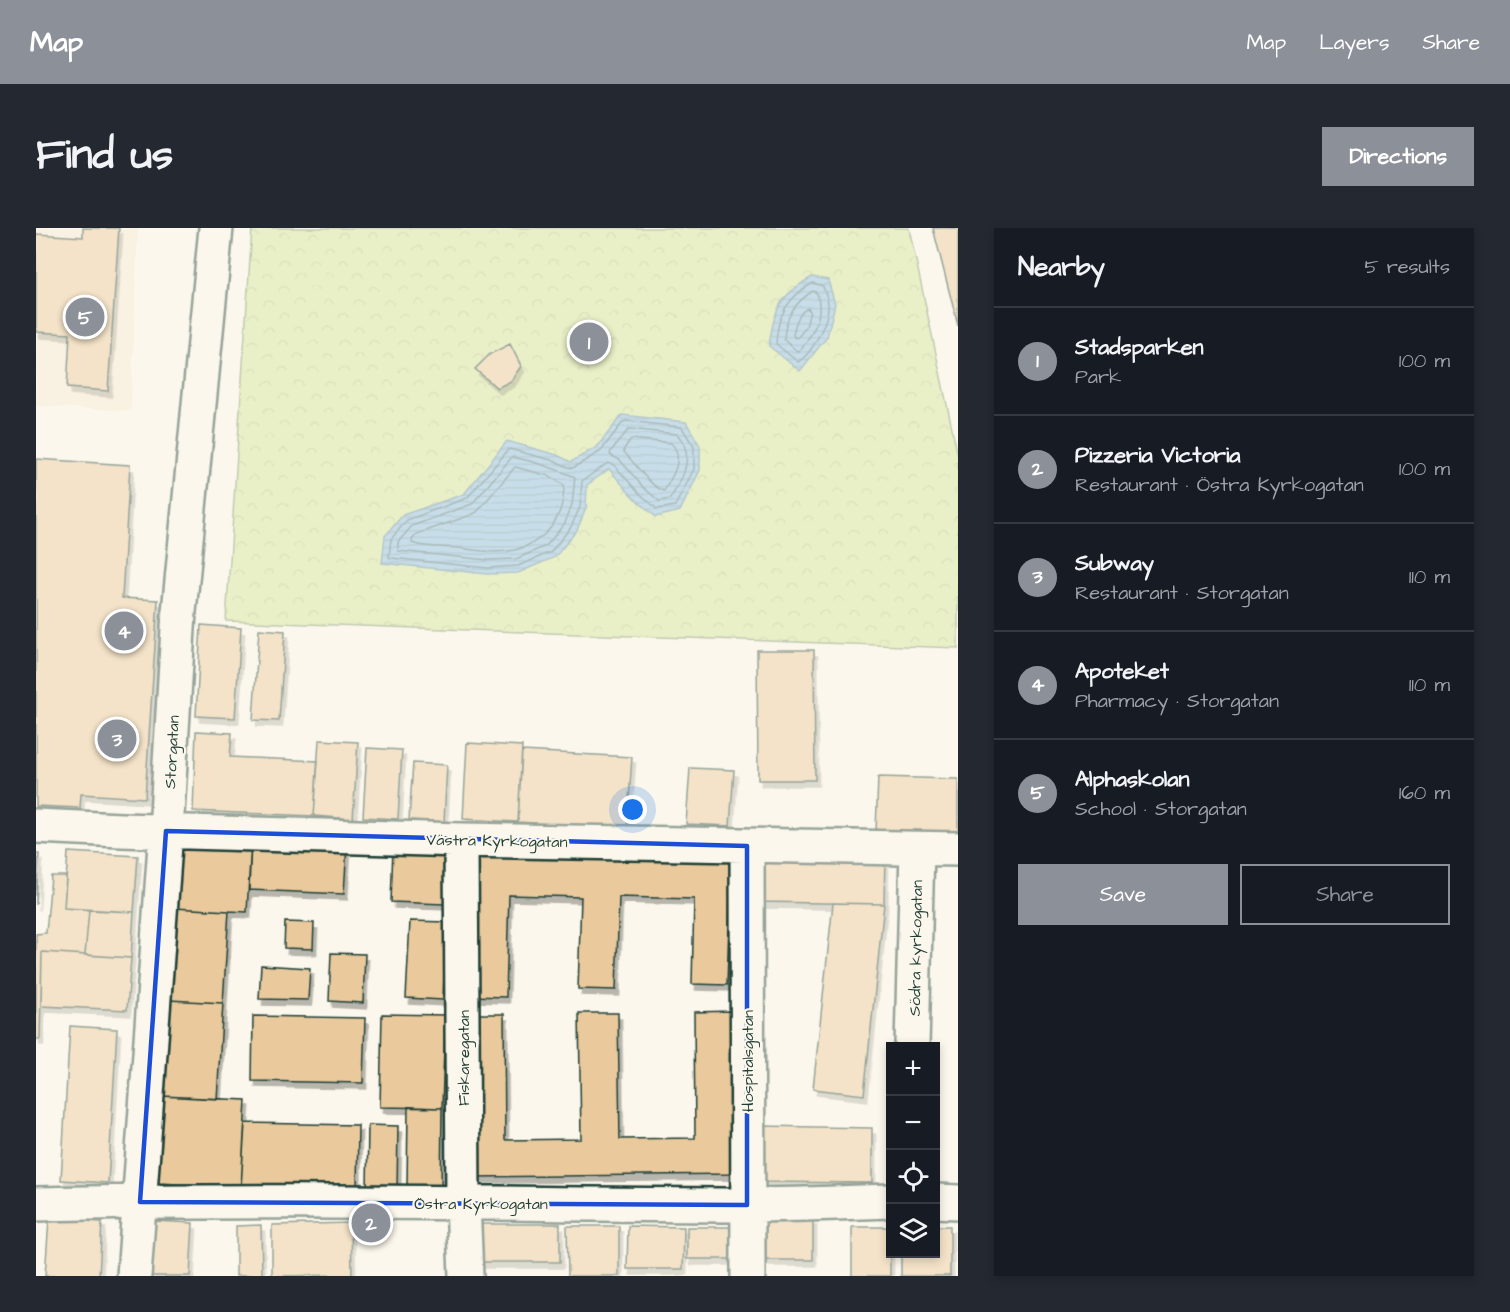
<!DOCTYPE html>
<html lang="en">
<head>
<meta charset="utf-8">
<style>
	:root { --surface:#171b24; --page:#242831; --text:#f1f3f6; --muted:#9ea1a6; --line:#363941; --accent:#8c9099 }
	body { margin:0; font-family:"Architects Daughter",sans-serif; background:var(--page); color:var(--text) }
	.controls { position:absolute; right:18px; bottom:18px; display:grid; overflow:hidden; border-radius:0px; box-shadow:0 3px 9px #0003 }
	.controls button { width:54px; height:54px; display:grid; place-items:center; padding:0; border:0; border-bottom:2px solid var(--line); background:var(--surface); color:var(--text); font:30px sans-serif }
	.you { position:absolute; left:597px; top:582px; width:21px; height:21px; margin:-15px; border:4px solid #fff; border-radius:50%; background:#1a73e8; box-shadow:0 0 0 9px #1a73e833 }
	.badge { display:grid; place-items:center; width:39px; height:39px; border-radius:50%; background:var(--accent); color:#fff; font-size:20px; font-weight:700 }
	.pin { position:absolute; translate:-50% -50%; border:3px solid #fff; box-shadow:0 2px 6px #0006 }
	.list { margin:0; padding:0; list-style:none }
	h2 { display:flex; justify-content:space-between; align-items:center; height:78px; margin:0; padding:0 24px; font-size:26px }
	h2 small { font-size:20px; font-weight:400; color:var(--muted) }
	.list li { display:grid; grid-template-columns:39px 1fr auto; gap:18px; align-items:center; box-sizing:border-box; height:108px; padding:0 24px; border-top:2px solid var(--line) }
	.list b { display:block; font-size:22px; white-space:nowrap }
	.list p { margin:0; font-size:20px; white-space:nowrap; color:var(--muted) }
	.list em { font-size:20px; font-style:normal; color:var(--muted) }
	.actions { display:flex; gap:12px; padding:18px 24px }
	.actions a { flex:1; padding:14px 0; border:2px solid var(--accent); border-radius:0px; text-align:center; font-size:21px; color:var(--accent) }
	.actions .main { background:var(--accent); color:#fff }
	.icon { flex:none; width:33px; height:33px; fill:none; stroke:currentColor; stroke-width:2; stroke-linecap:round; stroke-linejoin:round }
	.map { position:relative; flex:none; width:922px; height:1048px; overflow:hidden; border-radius:0px }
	header { display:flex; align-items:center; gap:36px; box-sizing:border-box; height:84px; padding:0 30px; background:var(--accent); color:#fff }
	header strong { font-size:28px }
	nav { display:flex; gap:33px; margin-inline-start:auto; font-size:21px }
	.intro { display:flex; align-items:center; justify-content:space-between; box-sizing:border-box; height:144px; padding:0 36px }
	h1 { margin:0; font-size:42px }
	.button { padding:15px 27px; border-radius:0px; background:var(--accent); color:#fff; font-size:21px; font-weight:700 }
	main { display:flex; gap:36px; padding:0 36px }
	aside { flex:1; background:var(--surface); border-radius:0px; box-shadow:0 3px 9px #0003 }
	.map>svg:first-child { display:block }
	.built { fill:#f6ead4 }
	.park { fill:url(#park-crowns); stroke:#799267; stroke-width:1.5 }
	.water { fill:url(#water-rules); stroke:#5e8b9f; stroke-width:1.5 }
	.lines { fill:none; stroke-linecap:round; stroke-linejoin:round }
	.shore { stroke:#49717b; stroke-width:1.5 }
	.building { fill:#eaca9c; stroke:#1f3d34; stroke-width:1.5; filter:url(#shadow) }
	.street-casing { stroke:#1f3d34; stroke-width:38 }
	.street { stroke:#fbf7ec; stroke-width:33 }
	.marked { fill:none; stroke:#1d4ed8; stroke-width:4.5; stroke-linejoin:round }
	.labels { text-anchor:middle; stroke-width:4.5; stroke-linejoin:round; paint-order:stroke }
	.street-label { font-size:16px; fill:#1f3d34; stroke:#fbf7ec }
</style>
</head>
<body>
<header>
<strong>Map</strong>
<nav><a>Map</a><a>Layers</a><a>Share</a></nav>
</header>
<div class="intro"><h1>Find us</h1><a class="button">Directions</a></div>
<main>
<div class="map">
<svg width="922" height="1048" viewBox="0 0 922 1048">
	<defs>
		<pattern id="park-crowns" width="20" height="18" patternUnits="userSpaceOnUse" patternTransform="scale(1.5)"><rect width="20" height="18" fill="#d3e69a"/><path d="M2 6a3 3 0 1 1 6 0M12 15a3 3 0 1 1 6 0" fill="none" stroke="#b5c685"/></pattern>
		<pattern id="water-rules" width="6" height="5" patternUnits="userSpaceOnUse" patternTransform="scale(1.5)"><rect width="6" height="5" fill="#88bfe6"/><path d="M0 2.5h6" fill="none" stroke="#6f9cbb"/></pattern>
		<filter id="shadow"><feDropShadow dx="3.5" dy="6" stdDeviation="0" flood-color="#0004"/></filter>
	</defs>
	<rect width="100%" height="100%" fill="#fbf7ec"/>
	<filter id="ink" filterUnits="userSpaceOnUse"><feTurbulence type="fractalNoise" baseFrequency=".0167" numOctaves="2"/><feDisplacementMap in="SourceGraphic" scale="12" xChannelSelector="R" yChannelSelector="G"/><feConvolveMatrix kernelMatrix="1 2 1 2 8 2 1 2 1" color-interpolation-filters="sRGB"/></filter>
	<g filter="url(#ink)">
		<path class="built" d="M 0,0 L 102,0 L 95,183 L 0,178 Z"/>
		<path class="park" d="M 216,0 L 873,0 L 922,228 L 922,420 L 190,393 Z"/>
		<path class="water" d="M 776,49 L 792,52 L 799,76 L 791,109 L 764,143 L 733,118 C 738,81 743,68 776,49 Z
			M 586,187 L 650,194 L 664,218 L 664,242 L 644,283 L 620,289 L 597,269 L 573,241 L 551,257 L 550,280 L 541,302 L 519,329 L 482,345 L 452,346 L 346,335 L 349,308 L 367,287 L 428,266 L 471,213 L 521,227 L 535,234 L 561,219 Z"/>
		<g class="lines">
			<path class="shore" d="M 777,55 L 787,58 C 789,64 792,71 792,76 C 793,93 776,126 762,134 L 740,116 C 741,87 752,69 777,55 Z
				M 777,63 L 781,65 C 788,88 778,104 764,122 L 761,123 L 748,112 C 749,89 758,75 777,63 Z
				M 772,80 L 774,83 L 770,99 L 762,109 L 759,110 L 757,107 C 759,97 762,84 772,80 Z
				M 590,193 L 645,199 L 647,201 L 658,219 L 658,241 L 639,278 L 621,281 L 602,264 L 578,237 L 572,235 L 546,253 L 544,279 L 535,299 L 515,324 L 482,338 L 452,340 L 355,330 L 353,329 L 355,311 L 371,292 L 431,270 L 473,221 L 519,233 L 532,239 L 537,240 L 565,223 L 587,194 Z
				M 593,201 L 641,206 C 660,226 647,251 634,271 L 623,273 L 607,259 L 584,232 L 574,227 L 575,223 Z
				M 595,211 L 635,215 C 649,229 637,248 628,263 C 614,259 599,235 588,224 L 588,221 Z
				M 476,229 C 497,233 520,241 539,249 L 536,277 L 529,295 L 510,318 L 480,331 L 452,332 L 362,323 L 362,314 L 376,298 L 436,276 Z
				M 479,239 L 513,248 L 528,257 C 528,290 511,313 479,322 C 462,326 439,322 422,320 C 408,319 390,320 376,315 L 376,312 L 381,306 L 435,287 L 441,284 Z"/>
		</g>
		<path class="building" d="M 47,0 L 83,0 L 72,163 L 31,160 L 34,106 L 0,104 L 0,6 L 47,9 Z
			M 897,0 L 922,0 L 922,98 Z
			M 474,116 L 485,138 L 475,153 L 461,160 L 439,141 L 454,126 Z
			M 0,231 L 94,237 L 86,370 L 122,372 L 109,570 L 45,566 L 44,580 L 0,578 Z
			M 165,397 L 205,400 L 199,490 L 160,488 Z
			M 223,401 L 249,403 L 243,493 L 217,492 Z
			M 721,422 L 778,422 L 779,552 L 722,552 Z
			M 160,503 L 196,505 L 194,529 L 282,533 L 278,588 L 157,583 Z
			M 283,512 L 322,514 L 317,591 L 278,588 Z
			M 431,515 L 486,518 L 482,594 L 427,591 Z
			M 331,520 L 366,522 L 362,591 L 327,589 Z
			M 486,523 L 596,529 L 591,601 L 482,594 Z
			M 377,535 L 411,537 L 408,594 L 373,592 Z
			M 654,540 L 698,542 L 694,598 L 650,596 Z
			M 842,549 L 922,551 L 922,605 L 840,603 Z
			M 143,609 L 215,613 L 211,684 L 138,680 Z
			M 215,613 L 311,617 L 308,666 L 213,662 Z
			M 357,620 L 410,623 L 408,676 L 355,674 Z
			M 438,622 L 695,629 L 691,757 L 656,756 L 658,671 L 583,669 L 580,762 L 542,761 L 545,669 L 473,667 L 470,769 L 433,768 Z
			M 32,624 L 102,628 L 98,684 L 28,680 Z
			M 723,624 L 849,626 L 848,676 L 722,674 Z
			M 0,626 L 3,626 L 0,677 Z
			M 15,648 L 30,648 L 28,680 L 53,682 L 49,727 L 6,724 L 4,811 L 0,811 L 0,706 L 10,705 Z
			M 797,675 L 848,676 L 828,867 L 777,861 Z
			M 138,680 L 193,683 L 187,775 L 133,772 Z
			M 53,682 L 98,684 L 95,730 L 49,727 Z
			M 374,693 L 410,694 L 407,772 L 370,770 Z
			M 249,694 L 278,695 L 277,721 L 248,720 Z
			M 6,724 L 95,730 L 91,782 L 5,778 Z
			M 295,725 L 329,726 L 327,775 L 293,773 Z
			M 225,737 L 274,740 L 272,772 L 223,771 Z
			M 133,772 L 187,775 L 181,871 L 126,868 Z
			M 696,783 L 698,946 L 437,949 L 435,786 L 468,786 L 469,912 L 545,911 L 543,785 L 582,785 L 584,911 L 659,910 L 658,784 Z
			M 346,786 L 409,787 L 406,880 L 344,879 Z
			M 217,788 L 329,790 L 327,855 L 216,853 Z
			M 34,798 L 81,801 L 72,955 L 25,952 Z
			M 126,868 L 210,872 L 205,959 L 122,955 Z
			M 372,879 L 406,880 L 405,962 L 371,961 Z
			M 209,895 L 322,897 L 321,961 L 205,959 Z
			M 332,897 L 362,898 L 361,962 L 331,961 Z
			M 724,898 L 836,900 L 836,955 L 724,954 Z
			M 13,991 L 66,994 L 63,1048 L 9,1048 Z
			M 727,991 L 777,991 L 777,1032 L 727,1032 Z
			M 118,993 L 157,995 L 154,1048 L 115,1048 Z
			M 315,995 L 316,1047 L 236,1048 L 236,997 Z
			M 438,996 L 524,996 L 524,1034 L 438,1034 Z
			M 225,997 L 226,1048 L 200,1048 L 200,998 Z
			M 531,998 L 583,998 L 583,1048 L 532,1048 Z
			M 592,998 L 648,999 L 647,1041 L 591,1041 Z
			M 900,998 L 914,998 L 914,1048 L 865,1048 L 865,1026 L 900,1026 Z
			M 651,999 L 696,999 L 696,1031 L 651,1031 Z
			M 816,999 L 854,999 L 854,1048 L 816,1048 Z"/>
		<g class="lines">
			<g class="street-casing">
				<path id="street" d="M 0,598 L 85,602 L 425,612 L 922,621
					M 425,612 L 427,974 L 430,1048
					M 711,618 L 712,1048
					M 876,818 L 881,621
					M 900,973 L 922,974
					M 0,976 C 236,971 473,976 709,977 C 758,977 806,975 854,973
					M 98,1048 L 130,603 L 143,384 L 180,0"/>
			</g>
			<use href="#street" class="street"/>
		</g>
	</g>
	<path d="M0 0H922V1048H0ZM 130,603 L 711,618 L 711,977 L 104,974 Z" fill="#fbf7ec" fill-opacity=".55" fill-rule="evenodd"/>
	<path class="marked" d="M 130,603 L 711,618 L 711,977 L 104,974 Z"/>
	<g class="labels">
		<g class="street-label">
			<text transform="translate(135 524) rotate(-87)" y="6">Storgatan</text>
			<text transform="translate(461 612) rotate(1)" y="6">Västra Kyrkogatan</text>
			<text transform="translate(879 720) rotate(-89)" y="6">Södra kyrkogatan</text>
			<text transform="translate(427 830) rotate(-90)" y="6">Fiskaregatan</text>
			<text transform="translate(711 833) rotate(-90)" y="6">Hospitalsgatan</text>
			<text x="445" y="981">Östra Kyrkogatan</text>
		</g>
	</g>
</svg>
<div class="controls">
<button>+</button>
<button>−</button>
<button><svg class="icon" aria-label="locate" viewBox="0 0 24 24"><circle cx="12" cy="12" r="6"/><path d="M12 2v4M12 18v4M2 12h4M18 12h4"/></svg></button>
<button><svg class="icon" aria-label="layers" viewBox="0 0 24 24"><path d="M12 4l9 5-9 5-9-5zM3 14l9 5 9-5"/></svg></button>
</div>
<div class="you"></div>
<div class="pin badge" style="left:553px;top:114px">1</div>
<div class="pin badge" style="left:335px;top:995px">2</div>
<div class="pin badge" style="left:81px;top:511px">3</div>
<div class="pin badge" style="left:88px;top:403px">4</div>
<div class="pin badge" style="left:49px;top:89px">5</div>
</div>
<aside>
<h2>Nearby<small>5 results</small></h2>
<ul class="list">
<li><span class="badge">1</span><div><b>Stadsparken</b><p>Park</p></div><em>100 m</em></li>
<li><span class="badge">2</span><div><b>Pizzeria Victoria</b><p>Restaurant · Östra Kyrkogatan</p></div><em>100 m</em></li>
<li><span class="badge">3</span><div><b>Subway</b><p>Restaurant · Storgatan</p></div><em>110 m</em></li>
<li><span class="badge">4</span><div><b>Apoteket</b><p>Pharmacy · Storgatan</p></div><em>110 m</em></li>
<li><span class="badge">5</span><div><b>Alphaskolan</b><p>School · Storgatan</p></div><em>160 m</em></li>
</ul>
<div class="actions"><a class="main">Save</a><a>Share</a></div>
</aside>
</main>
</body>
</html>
